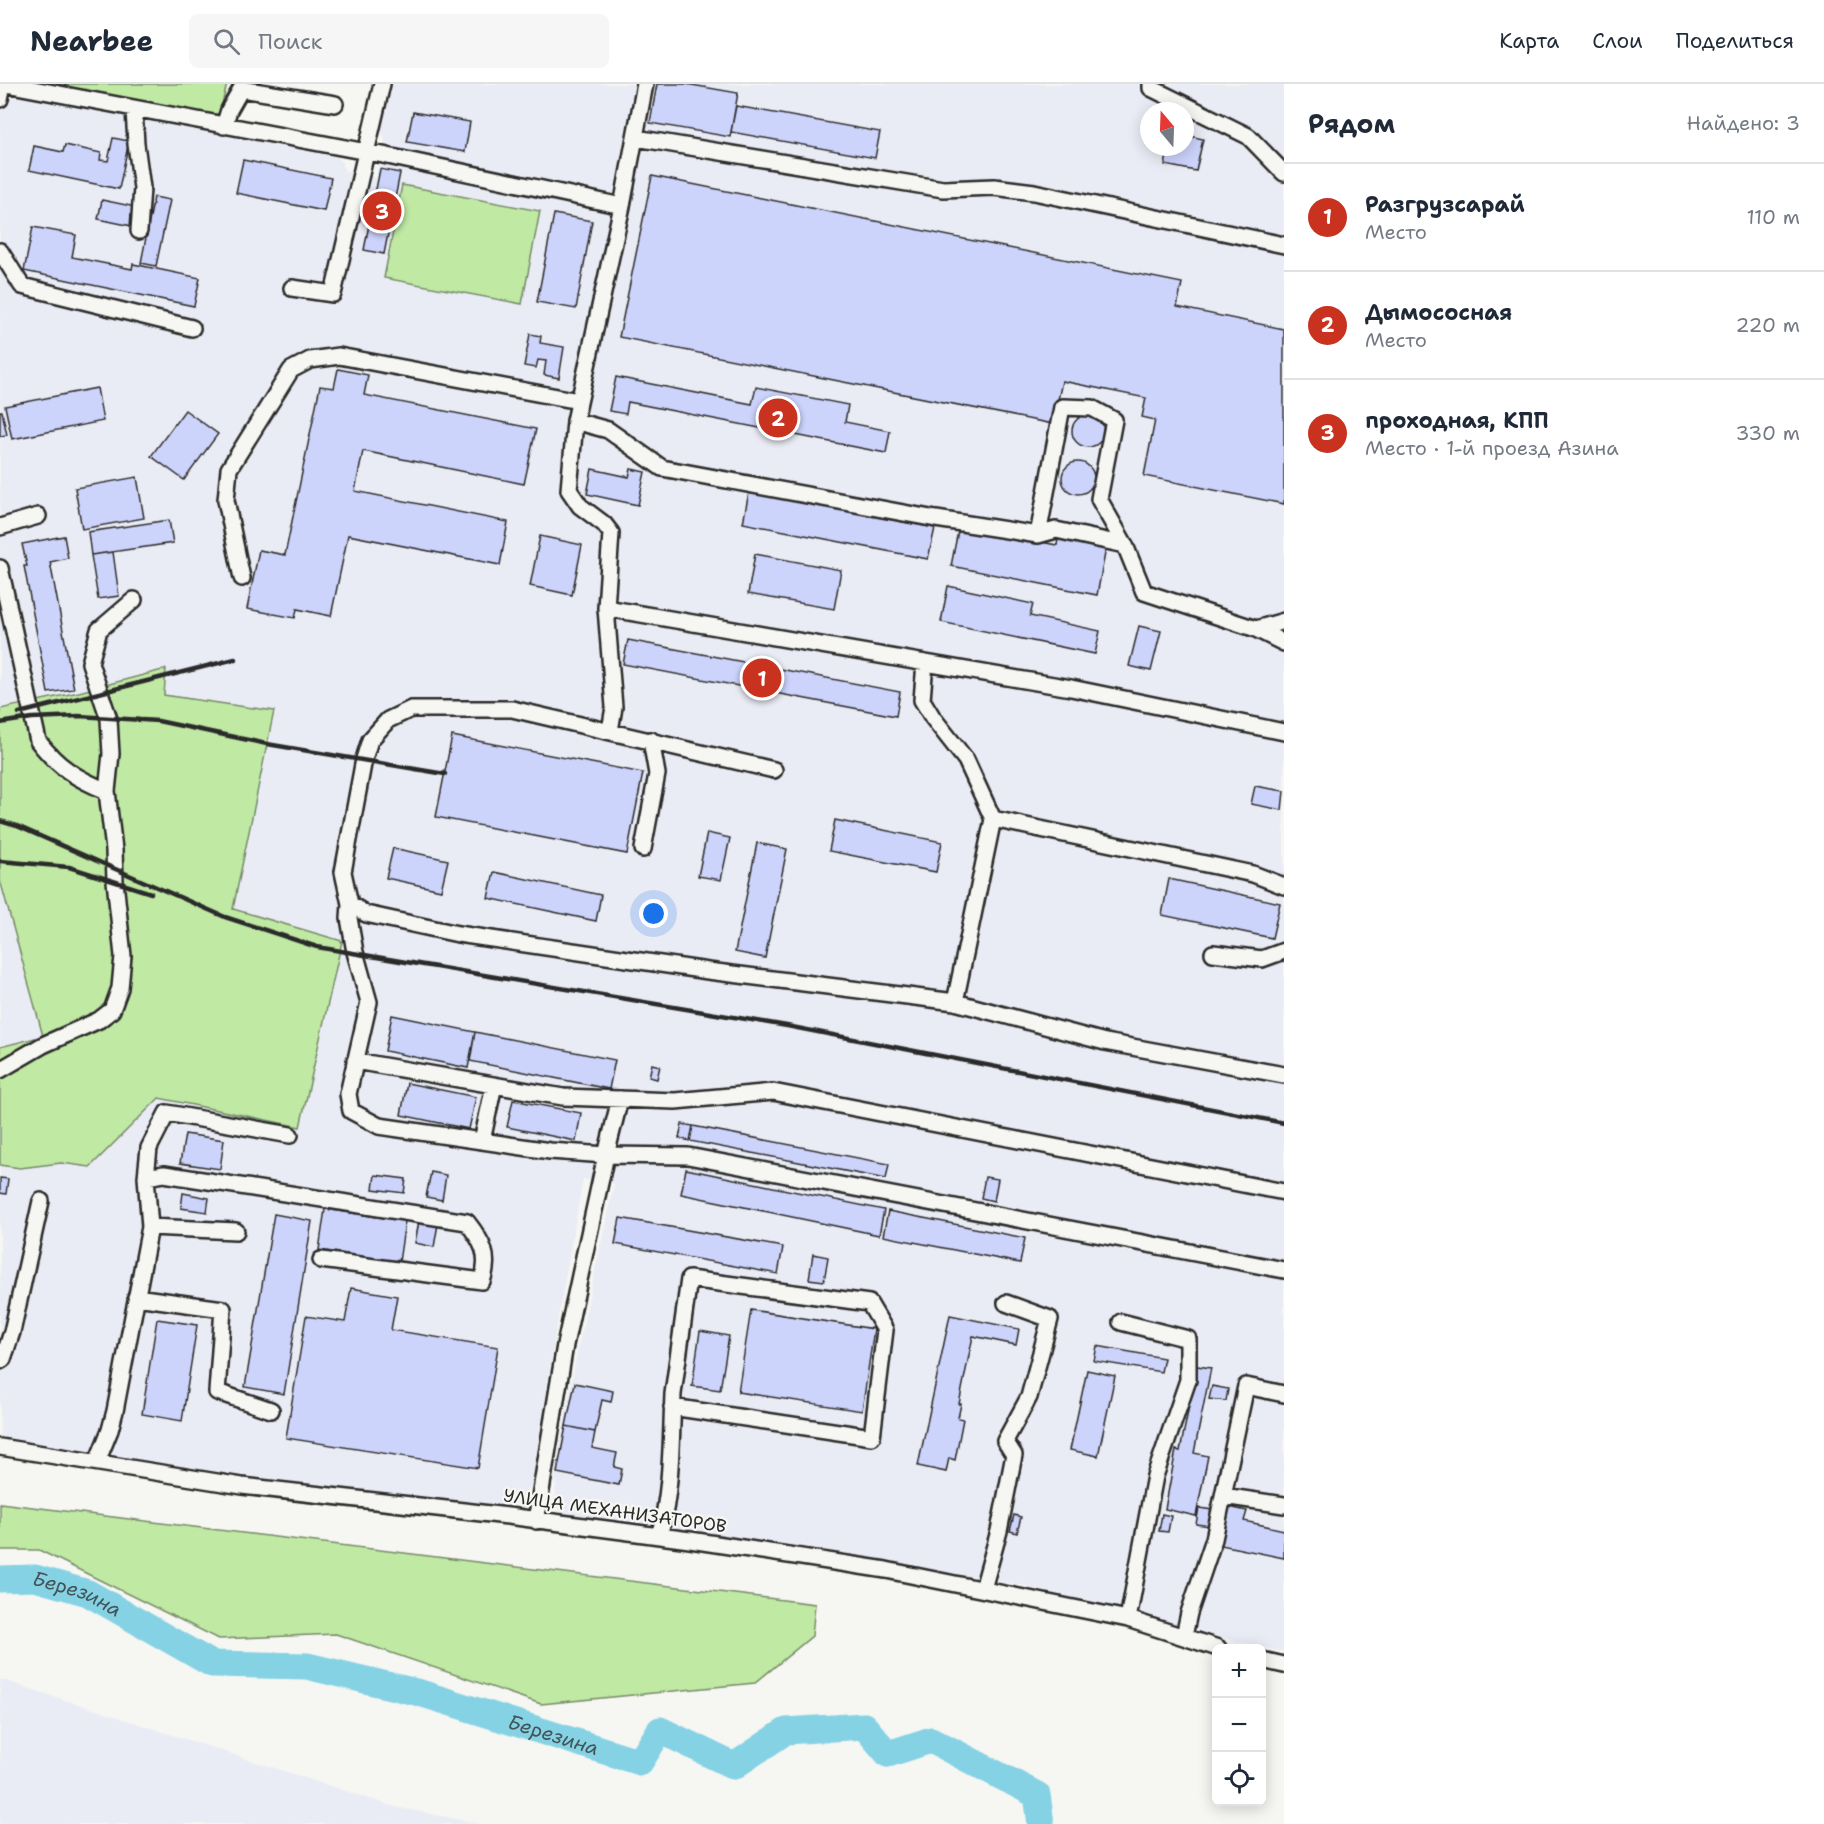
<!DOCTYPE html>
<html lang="ru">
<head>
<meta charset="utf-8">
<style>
	:root { --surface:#fff; --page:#f6f6f7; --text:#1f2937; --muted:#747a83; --line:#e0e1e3; --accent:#c8321e }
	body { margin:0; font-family:"Shantell Sans",sans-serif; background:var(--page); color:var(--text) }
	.controls { position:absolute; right:18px; bottom:18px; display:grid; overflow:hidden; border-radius:9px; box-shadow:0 3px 15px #0003 }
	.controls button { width:54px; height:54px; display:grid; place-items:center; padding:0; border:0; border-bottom:2px solid var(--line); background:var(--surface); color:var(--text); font:30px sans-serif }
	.compass { position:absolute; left:1140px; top:18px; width:54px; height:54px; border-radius:50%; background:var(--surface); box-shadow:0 3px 15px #0003; rotate:341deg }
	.you { position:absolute; left:654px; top:830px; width:21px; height:21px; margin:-15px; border:4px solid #fff; border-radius:50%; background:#1a73e8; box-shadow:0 0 0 9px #1a73e833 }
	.badge { display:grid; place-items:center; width:39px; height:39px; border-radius:50%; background:var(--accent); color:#fff; font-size:20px; font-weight:700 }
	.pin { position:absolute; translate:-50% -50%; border:3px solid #fff; box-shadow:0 2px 6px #0006 }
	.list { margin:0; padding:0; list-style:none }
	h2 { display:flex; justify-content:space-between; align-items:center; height:78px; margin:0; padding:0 24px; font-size:26px }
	h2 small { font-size:20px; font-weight:400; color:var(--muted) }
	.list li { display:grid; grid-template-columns:39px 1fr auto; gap:18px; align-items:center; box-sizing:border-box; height:108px; padding:0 24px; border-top:2px solid var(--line) }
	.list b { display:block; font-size:22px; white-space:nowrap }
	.list p { margin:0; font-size:20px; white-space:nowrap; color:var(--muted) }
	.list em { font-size:20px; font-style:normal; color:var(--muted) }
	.icon { flex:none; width:33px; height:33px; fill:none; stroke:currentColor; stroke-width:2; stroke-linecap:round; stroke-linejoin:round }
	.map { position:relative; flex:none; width:1284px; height:1740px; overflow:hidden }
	header { display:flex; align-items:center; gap:36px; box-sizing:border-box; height:84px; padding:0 30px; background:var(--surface); border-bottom:2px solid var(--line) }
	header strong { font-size:28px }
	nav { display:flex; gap:33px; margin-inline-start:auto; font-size:21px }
	.search { width:420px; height:54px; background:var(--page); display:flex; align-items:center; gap:15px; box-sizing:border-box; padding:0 21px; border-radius:9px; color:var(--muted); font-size:22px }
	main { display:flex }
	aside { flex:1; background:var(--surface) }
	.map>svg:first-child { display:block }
	.built { fill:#eaecf5; fill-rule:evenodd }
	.green { fill:#c0e9a4; stroke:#768a68; stroke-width:1.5 }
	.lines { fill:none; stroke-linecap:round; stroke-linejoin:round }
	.river { stroke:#85d2e4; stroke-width:27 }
	.building { fill:#cdd4fc; stroke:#2b2b2b; stroke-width:1.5 }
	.minor-casing { stroke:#2b2b2b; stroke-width:20 }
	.minor { stroke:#f6f6f2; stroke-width:15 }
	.rail { stroke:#2b2b2b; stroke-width:4.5 }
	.labels { text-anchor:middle; stroke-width:4.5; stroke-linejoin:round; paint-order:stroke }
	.street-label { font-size:18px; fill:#2b2b2b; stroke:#f6f6f2 }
	.water-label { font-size:20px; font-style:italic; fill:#425559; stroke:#f6f6f2 }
</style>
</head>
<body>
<header>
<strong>Nearbee</strong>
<div class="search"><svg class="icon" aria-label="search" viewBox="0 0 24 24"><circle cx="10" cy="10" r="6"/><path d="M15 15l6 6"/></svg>Поиск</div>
<nav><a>Карта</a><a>Слои</a><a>Поделиться</a></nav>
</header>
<main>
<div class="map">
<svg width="1284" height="1740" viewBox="0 0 1284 1740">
	<rect width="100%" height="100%" fill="#f6f6f2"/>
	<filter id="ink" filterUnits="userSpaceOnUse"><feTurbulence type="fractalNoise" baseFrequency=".0167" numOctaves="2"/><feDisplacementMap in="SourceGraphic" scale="12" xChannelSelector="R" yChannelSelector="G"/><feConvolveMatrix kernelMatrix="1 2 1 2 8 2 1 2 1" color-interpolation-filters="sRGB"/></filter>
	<g filter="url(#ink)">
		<path class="built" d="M 387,0 L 1284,0 L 1284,1568 L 1210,1551 L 1138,1529 L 1019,1501 L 788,1460 L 567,1433 L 560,1428 L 556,1421 L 555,1389 L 578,1263 L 614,1100 L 583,1095 L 554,1257 L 532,1399 L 521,1416 L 507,1423 L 156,1381 L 0,1353 L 0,1081 L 20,1084 L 61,1079 L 90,1083 L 159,1013 L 300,1043 L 342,858 L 233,825 L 274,627 L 164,611 L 166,586 L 79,608 L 0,625 L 0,7 L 337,73 L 343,79 L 344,86 L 376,94 L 378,82 L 381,83 L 385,55 L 381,47 ZM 1149,27 L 1185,27 L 1185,63 L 1149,63 Z
			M 0,796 L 43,952 L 0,963 Z
			M 0,1595 L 395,1723 L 482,1740 L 0,1740 Z"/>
		<path class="green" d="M 55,0 L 227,0 L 219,32 Z
			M 402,101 L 540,127 L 522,220 L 384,194 Z
			M 166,585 L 164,611 L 274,627 L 233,825 L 342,857 L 300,1043 L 159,1014 L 90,1083 L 61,1079 L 20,1084 L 0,1081 L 0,963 L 43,952 L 0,796 L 0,625 L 79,608 Z
			M 0,1419 L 815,1520 L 812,1552 L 755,1599 L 541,1620 L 336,1550 L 219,1555 L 39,1466 L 0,1466 Z"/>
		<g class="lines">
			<path class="river" id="s1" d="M 0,1495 L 35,1494 L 88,1509 L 212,1580 L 307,1582 L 420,1609 L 640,1678 L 660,1646 L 734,1682 L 786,1647 L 864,1642 L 888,1670 L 931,1656 L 1037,1711 L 1041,1740"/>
		</g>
		<path class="building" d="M 657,0 L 686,0 L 738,9 L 730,53 L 650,39 Z
			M 736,22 L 880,48 L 875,74 L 731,48 Z
			M 413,28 L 470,38 L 465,68 L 407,58 Z
			M 1185,51 L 1203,55 L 1196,87 L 1165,81 L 1169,63 L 1185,63 Z
			M 113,54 L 129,57 L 119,105 L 29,86 L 34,62 L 63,68 L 65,61 L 101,69 L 100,76 L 108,77 Z
			M 243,76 L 331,94 L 324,127 L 236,109 Z
			M 380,85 L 400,89 L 384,170 L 364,166 Z
			M 652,92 L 1182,199 L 1177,223 L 1284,245 L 1284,420 L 1144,392 L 1155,336 L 1142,333 L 1146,314 L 1062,297 L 1053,340 L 619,253 Z
			M 154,113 L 170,116 L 156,182 L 141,179 Z
			M 102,116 L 136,123 L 132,142 L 98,135 Z
			M 554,130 L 592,137 L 576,225 L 537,218 Z
			M 33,143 L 76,151 L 72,173 L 132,185 L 133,180 L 200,194 L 194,222 L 24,187 Z
			M 530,250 L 541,252 L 540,259 L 564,263 L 559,294 L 544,291 L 546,277 L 538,276 L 536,284 L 524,282 Z
			M 338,285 L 368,291 L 364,311 L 536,345 L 524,400 L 363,367 L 355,407 L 508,438 L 500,481 L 348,451 L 331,532 L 297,525 L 295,534 L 247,525 L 259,466 L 285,471 L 320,302 L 334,304 Z
			M 616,293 L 752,320 L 756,303 L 848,321 L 845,338 L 890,347 L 886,369 L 628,318 L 626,330 L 609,327 Z
			M 97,304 L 103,337 L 12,355 L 5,322 Z
			M 185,326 L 218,350 L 184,396 L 151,372 Z
			M 0,327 L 2,327 L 7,351 L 0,352 Z
			M1072 347a16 16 0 1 1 32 0a16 16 0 1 1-32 0Z
			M1062 394a16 16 0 1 1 32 0a16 16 0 1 1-32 0Z
			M 592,385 L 629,393 L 631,385 L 645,388 L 638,421 L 587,410 Z
			M 137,393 L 144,434 L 82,445 L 75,404 Z
			M 749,408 L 935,444 L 928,475 L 743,439 Z
			M 169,436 L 173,459 L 91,471 L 88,448 Z
			M 959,442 L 1057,461 L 1059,450 L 1107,459 L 1097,511 L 951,482 Z
			M 64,452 L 68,474 L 50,478 L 74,605 L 48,609 L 24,482 L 27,482 L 22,460 Z
			M 540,452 L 582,461 L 572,511 L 530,502 Z
			M 113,468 L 119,512 L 98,515 L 91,471 Z
			M 755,470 L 841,486 L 834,525 L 748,510 Z
			M 948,502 L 1033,520 L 1030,532 L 1100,547 L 1095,570 L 941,538 Z
			M 1139,542 L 1161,547 L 1151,587 L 1129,582 Z
			M 628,556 L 900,608 L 896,632 L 623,580 Z
			M 452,652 L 643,689 L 627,770 L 436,733 Z
			M 1255,702 L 1284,707 L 1282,726 L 1251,720 Z
			M 835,736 L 942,758 L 936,788 L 829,767 Z
			M 707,749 L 730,754 L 721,796 L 698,792 Z
			M 757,759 L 787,765 L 765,874 L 735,868 Z
			M 393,764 L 448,776 L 441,806 L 386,794 Z
			M 494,788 L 601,811 L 596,837 L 488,814 Z
			M 1169,795 L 1280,819 L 1272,854 L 1162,831 Z
			M 392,931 L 475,948 L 468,984 L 385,967 Z
			M 475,948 L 615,976 L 609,1005 L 470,977 Z
			M 652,980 L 660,982 L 657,995 L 649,993 Z
			M 407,999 L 476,1013 L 469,1045 L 401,1031 Z
			M 513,1016 L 581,1029 L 576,1057 L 507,1043 Z
			M 682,1040 L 693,1042 L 690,1057 L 679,1054 Z
			M 693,1042 L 889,1080 L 886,1095 L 690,1057 Z
			M 185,1050 L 224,1056 L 220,1085 L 180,1079 Z
			M 686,1085 L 884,1126 L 879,1151 L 681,1110 Z
			M 431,1088 L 446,1091 L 442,1116 L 426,1113 Z
			M 375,1091 L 406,1095 L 404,1109 L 373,1105 Z
			M 985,1093 L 998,1095 L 994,1117 L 981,1114 Z
			M 0,1094 L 8,1095 L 6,1110 L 0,1109 Z
			M 183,1109 L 209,1114 L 207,1128 L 181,1124 Z
			M 325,1125 L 405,1137 L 399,1178 L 319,1166 Z
			M 888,1127 L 1025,1154 L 1020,1179 L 883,1152 Z
			M 274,1130 L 312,1137 L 284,1310 L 245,1303 Z
			M 620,1134 L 783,1163 L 778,1190 L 615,1160 Z
			M 419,1137 L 438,1140 L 434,1163 L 415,1159 Z
			M 813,1170 L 828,1173 L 824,1197 L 809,1195 Z
			M 351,1204 L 397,1212 L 391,1246 L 498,1263 L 478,1384 L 286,1354 L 306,1232 L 345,1238 Z
			M 751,1226 L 874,1245 L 862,1327 L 738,1308 Z
			M 950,1231 L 1019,1245 L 1016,1261 L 973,1252 L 959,1320 L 961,1320 L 958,1334 L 963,1335 L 955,1376 L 949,1374 L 946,1388 L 918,1382 Z
			M 157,1235 L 197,1241 L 182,1337 L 142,1330 Z
			M 700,1247 L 729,1252 L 720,1306 L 692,1302 Z
			M 1097,1262 L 1164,1274 L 1161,1288 L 1094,1277 Z
			M 1197,1282 L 1211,1284 L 1194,1369 L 1208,1372 L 1196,1432 L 1165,1425 L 1176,1366 L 1180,1367 Z
			M 1087,1286 L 1115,1292 L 1098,1372 L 1070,1366 Z
			M 575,1299 L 613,1307 L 611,1318 L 602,1316 L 595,1348 L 566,1342 Z
			M 1212,1302 L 1228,1305 L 1226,1317 L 1209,1315 Z
			M 566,1342 L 595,1348 L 592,1364 L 617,1369 L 614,1383 L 622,1385 L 619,1401 L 557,1389 Z
			M 1229,1423 L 1247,1427 L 1244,1437 L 1284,1446 L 1284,1474 L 1221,1461 Z
			M 1199,1424 L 1213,1426 L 1210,1442 L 1196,1440 Z
			M 1162,1430 L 1171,1432 L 1168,1448 L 1159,1447 Z
			M 1014,1431 L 1021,1433 L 1017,1449 L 1010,1447 Z"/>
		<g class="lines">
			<g class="minor-casing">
				<path id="minor" d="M 6,0 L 383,71 L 622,122 L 645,0
					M 1151,0 L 1151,4 L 1248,52 L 1284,89
					M 0,15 L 3,0
					M 134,25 L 136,60 L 142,104 L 139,147
					M 224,42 L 229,26 L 241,5 L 335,20
					M 636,54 L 943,105 L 994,103 L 1034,108 L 1284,161
					M 0,167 L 22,202 L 192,244
					M 292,204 L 333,210 L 382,0
					M 575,337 L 608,346 L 662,384 L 936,435 L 1038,451 L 1056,446 L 1125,461
					M 0,443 L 38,432
					M 1038,451 L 1062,323 L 1092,324 L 1114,336 L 1099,415 L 1125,461 L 1144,508 L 1256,545 L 1284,559
					M 0,484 L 38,657 C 58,683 77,695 107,707
					M 242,494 L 226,416 L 229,385 L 291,286 L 310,276 L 339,272 L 579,317
					M 606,524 L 1071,604 L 1284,648
					M 1256,545 L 1284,537
					M 925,579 L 922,616 L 933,634 L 966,676 L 993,735
					M 610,647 L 614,623 L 606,524 L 611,449 L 604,440 L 580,422 L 569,406 L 575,337 L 622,122
					M 774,686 L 512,625 L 411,625 L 388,636 L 370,656 L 364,675 L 343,788 L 350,820 L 349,834 L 355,868 L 369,918 L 348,1010 L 351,1027 L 379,1042 L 550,1067 L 606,1071 L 688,1072 L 1284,1186
					M 643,765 L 657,690 L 651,656
					M 350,820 L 366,830 L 458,850 L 708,887 L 955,918 L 1105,958 L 1284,991
					M 1213,869 L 1262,875 L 1284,867
					M 955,918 L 993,735 L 1253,790 L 1284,802
					M 355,977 L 563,1013 L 675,1017 L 773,1008 L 1284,1108
					M 0,986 L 43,961 L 99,936 L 112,926 L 120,904 L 123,872 L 115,797 L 114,766 L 107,707 L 111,670 L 109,635 L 90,579 L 99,546 L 134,516
					M 482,1057 L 494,1001
					M 146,1093 L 164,1090 L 467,1138 C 482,1157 491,1172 482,1197 L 321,1176
					M 150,1143 L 236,1147
					M 136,1213 L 223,1225 L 217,1308 L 271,1326
					M 1121,1238 L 1188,1255 L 1188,1296 L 1155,1392 L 1128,1535
					M 0,1277 L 3,1275 L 12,1248 L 41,1117
					M 0,1363 L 242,1402 L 508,1432 L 690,1456 L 886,1486 L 1128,1535 L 1218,1564
					M 97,1378 L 110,1346 L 115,1327 L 150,1143 L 146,1093 L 149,1064 L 167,1029 L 290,1051
					M 1223,1412 L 1284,1421
					M 536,1437 L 565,1261 L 606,1071 L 620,1015
					M 659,1452 C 672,1406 671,1358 673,1310 L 689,1195 L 869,1219 L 885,1246 L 872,1353 L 672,1323
					M 983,1505 L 999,1447 L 1014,1371 L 1005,1357 L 1029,1313 L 1050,1235 L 1006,1219
					M 1184,1552 L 1189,1529 L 1214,1455 L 1246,1302 L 1284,1310
					M 1262,1576 L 1284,1581"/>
			</g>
			<use href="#minor" class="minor"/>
			<path class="rail" d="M 19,629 L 235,575
				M 0,639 L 32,634 L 79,632 L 158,637 L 267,660 L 445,690
				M 0,737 L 17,742 L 225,833 L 317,863 L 787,942 L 1284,1039
				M 0,777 L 69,783 L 151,809"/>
		</g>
	</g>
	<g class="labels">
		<g class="street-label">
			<text transform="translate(615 1427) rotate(8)" y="6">УЛИЦА МЕХАНИЗАТОРОВ</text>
		</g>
		<g class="water-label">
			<text dy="7" stroke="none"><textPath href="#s1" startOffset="80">Березина</textPath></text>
			<text dy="7" stroke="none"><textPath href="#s1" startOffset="584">Березина</textPath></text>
		</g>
	</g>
</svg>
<div class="controls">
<button>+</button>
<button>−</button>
<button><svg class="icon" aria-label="locate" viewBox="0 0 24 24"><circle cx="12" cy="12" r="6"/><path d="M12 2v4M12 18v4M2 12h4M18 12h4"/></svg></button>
</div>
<svg class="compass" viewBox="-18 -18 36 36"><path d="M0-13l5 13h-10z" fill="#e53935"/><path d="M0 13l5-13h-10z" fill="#747a83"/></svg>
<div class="you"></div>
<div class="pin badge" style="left:762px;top:594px">1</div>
<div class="pin badge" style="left:778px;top:334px">2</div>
<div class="pin badge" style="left:382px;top:127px">3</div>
</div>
<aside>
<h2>Рядом<small>Найдено: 3</small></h2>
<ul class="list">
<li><span class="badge">1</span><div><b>Разгрузсарай</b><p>Место</p></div><em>110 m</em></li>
<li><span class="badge">2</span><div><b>Дымососная</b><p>Место</p></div><em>220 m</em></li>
<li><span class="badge">3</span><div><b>проходная, КПП</b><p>Место · 1-й проезд Азина</p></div><em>330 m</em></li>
</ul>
</aside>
</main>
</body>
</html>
